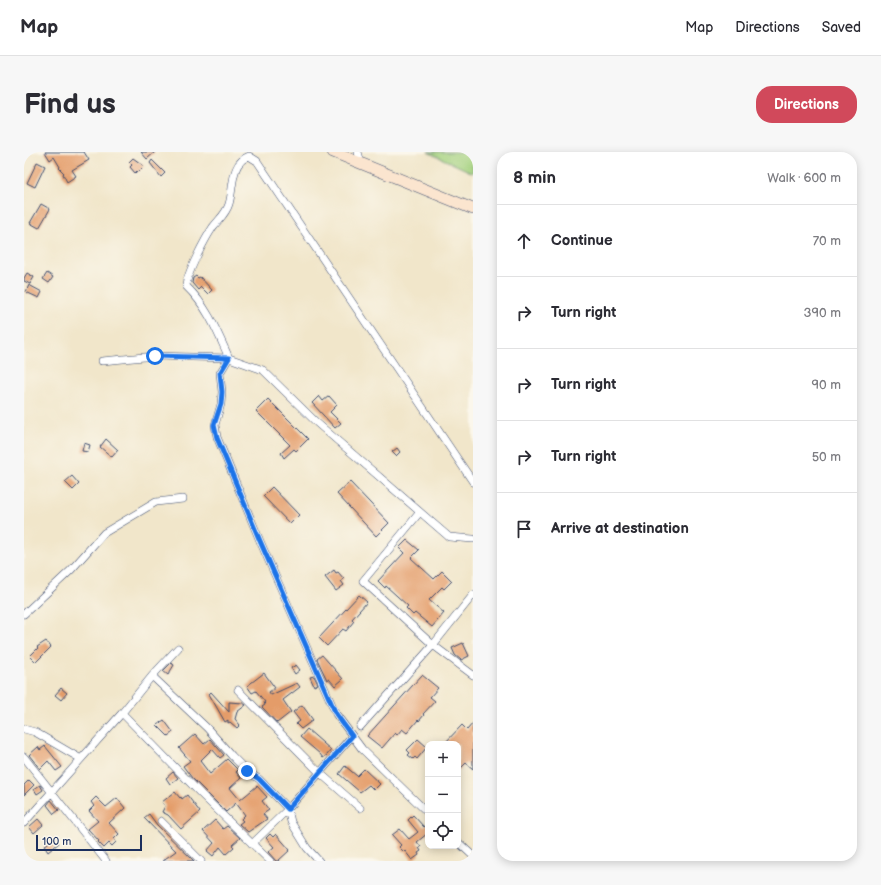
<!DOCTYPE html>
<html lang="en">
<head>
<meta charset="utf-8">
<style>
	:root { --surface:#fff; --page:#f7f7f7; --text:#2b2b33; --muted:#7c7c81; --line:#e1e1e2; --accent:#d1495b }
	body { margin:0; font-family:"Balsamiq Sans",sans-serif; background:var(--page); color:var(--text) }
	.controls { position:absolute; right:12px; bottom:12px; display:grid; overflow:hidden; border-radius:8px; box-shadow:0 2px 10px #0003 }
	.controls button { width:36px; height:36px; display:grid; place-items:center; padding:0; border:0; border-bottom:1px solid var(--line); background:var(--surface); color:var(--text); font:20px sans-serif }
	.scale { position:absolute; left:12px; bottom:10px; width:106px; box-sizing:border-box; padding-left:4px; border:2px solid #1b2f5e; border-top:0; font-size:11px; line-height:14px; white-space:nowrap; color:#1b2f5e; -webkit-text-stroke:3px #fbf7ec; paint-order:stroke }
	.stop { position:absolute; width:12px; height:12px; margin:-9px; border:3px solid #1a73e8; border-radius:50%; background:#fff }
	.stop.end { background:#1a73e8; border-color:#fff; box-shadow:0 1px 4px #0008 }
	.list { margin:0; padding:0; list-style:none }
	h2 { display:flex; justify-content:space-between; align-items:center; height:52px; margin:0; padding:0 16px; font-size:17px }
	h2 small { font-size:13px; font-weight:400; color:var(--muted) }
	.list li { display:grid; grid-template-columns:26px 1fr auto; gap:12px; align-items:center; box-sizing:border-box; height:72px; padding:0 16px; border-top:1px solid var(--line) }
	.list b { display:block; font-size:15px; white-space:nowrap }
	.list em { font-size:13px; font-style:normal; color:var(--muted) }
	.icon { flex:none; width:22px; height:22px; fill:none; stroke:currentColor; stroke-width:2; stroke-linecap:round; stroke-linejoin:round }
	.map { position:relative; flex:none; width:449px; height:709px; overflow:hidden; border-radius:16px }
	header { display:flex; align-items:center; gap:24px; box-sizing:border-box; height:56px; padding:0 20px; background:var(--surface); border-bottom:1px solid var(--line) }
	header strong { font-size:19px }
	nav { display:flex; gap:22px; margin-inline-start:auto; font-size:14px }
	.intro { display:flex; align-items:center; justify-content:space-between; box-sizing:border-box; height:96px; padding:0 24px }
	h1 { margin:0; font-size:28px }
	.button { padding:10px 18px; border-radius:16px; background:var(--accent); color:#fff; font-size:14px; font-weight:700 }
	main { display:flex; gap:24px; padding:0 24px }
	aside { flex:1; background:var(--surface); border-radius:16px; box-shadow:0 2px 10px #0003 }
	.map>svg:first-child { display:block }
	.green { fill:#a4d17f; stroke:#60806e }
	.building { fill:#e49c69 }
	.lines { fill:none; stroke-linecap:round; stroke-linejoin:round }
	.minor-casing { stroke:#3b4a6e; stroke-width:8 }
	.secondary-casing { stroke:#3b4a6e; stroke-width:12 }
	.minor { stroke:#fff; stroke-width:7 }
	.secondary { stroke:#fbe5cf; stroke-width:11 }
	.route { stroke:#1a73e8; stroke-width:5 }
</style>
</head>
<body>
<header>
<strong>Map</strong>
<nav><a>Map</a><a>Directions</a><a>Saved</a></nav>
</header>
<div class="intro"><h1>Find us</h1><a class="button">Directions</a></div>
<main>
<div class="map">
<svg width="449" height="709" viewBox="0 0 449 709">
	<rect width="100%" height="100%" fill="#fbf7ec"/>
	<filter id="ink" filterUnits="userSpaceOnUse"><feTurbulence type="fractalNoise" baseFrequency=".025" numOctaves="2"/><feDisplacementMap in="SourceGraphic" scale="8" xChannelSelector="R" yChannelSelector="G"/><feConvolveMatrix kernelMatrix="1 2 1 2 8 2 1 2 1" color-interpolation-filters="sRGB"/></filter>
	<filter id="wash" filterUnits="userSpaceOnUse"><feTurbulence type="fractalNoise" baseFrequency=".012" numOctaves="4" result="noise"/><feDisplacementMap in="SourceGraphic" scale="16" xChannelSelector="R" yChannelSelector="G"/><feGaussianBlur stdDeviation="0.9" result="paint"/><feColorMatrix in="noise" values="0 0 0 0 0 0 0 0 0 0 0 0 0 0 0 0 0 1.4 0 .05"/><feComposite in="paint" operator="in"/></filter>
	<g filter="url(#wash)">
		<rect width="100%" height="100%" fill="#f1e6ca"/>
		<path class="green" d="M 404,0 L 449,0 L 449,21 Z"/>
		<g id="blocks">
			<path class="building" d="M 21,0 L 60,0 L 65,8 L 48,18 L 52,24 L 43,30 L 39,22 L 40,21 L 35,16 L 36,15 L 30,5 L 26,8 Z
				M 117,0 L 131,0 L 123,7 Z
				M 109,6 L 120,14 L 114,20 L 113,19 L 111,21 L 106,15 L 108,13 L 105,10 Z
				M 128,8 L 141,21 L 137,25 L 126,11 Z
				M 13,10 L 21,14 L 11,35 L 3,31 Z
				M 17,52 L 26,57 L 15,76 L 6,71 Z
				M 3,121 L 10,125 L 6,132 L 0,129 L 0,126 Z
				M 23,121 L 29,125 L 25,131 L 19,127 Z
				M 172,124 L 174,126 L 176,125 L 188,138 L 184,142 L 177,135 L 174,138 L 168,131 L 169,126 Z
				M 5,133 L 18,140 L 15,146 L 2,140 Z
				M 295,244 L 299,249 L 305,244 L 313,253 L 306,260 L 317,271 L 311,276 L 288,251 Z
				M 244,247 L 284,287 L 272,299 L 270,297 L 260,306 L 257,301 L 266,293 L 232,259 Z
				M 82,287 L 94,298 L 88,305 L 76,295 Z
				M 60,291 L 66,293 L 64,300 L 58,299 Z
				M 373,296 L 376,300 L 372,304 L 368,300 Z
				M 48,324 L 55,332 L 49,338 L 41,330 Z
				M 326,330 L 365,371 L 352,384 L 313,342 Z
				M 248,335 L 275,363 L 266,372 L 239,344 Z
				M 383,388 L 395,398 L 387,406 L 410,427 L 418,419 L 428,429 L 420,437 L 418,435 L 405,448 L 420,461 L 408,475 L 391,461 L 389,463 L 382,456 L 384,454 L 362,434 L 361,436 L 354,429 L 380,401 L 375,396 Z
				M 310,418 L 312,421 L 314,420 L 320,427 L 317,429 L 320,433 L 312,439 L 301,425 Z
				M 335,443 L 343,450 L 328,467 L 330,469 L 322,479 L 319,477 L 303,494 L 295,486 Z
				M 22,489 L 27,495 L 12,510 L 6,504 L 14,496 L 13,495 Z
				M 439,491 L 445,504 L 437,508 L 431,503 L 428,496 Z
				M 298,503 L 319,527 L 311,534 L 305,527 L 303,528 L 293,507 Z
				M 147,511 L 150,513 L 144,523 L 139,519 Z
				M 272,513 L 276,518 L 271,522 L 267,516 Z
				M 240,521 L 251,536 L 245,540 L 247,543 L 273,531 L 276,535 L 259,548 L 267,560 L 253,571 L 238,555 L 241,553 L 240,550 L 241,550 L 232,539 L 228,541 L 223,534 Z
				M 398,523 L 414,536 L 406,545 L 411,549 L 399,562 L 400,563 L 395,569 L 394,568 L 383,581 L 378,577 L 373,583 L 371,581 L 358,596 L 343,584 Z
				M 290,524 L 294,532 L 290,534 L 286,525 Z
				M 37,536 L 43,541 L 37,548 L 31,543 Z
				M 187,540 L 205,560 L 205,550 L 219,551 L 222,553 L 213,560 L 211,567 L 216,573 L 213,576 L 206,570 L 204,571 L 204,568 L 201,570 L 185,542 Z
				M 278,553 L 289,568 L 277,577 L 272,572 L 276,569 L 269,560 Z
				M 140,568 L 149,580 L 144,584 L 133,573 Z
				M 449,571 L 449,617 L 442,611 L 434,619 L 434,592 L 420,592 L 438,573 L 443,578 Z
				M 283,577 L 307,598 L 303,603 L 299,606 L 296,602 L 276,585 Z
				M 171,582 L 180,592 L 186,587 L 200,603 L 196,606 L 188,597 L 176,609 L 186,622 L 203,607 L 214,618 L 212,620 L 217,626 L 206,636 L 216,648 L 233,634 L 243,645 L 238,649 L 245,658 L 239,662 L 243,667 L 224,680 L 215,672 L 219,669 L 217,667 L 221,663 L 212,651 L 202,660 L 168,626 L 159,614 L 166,609 L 155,596 Z
				M 394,587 L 403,595 L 393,607 L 391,605 L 389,607 L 384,603 L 386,601 L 383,598 Z
				M 21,594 L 38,615 L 32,619 L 24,609 L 16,617 L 5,603 L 14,595 L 16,598 Z
				M 321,614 L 333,624 L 340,617 L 356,632 L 350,638 L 345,633 L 336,640 L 315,622 Z
				M 149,620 L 154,626 L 146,632 L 142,626 Z
				M 5,628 L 10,633 L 0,643 L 0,633 Z
				M 16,633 L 19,638 L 13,642 L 10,637 Z
				M 151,640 L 156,646 L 157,645 L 158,647 L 163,643 L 176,660 L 157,677 L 144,663 L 138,660 L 141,654 L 138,650 Z
				M 72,645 L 82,655 L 93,646 L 101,656 L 85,671 L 95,682 L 90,687 L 92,690 L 88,694 L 85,691 L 80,696 L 74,690 L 75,689 L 64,677 L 74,669 L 65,659 L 70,654 L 67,650 Z
				M 27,648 L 35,658 L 30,662 L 23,653 Z
				M 125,662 L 133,673 L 170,709 L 138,709 L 152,699 L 120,666 Z
				M 389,663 L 400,675 L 404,672 L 404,681 L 393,690 L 397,695 L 395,696 L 397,699 L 394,701 L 395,703 L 388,708 L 381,699 L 380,700 L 375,695 L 377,693 L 368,683 L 376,677 L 385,687 L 394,680 L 384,668 Z
				M 14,667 L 19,673 L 10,681 L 5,675 Z
				M 191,668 L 199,677 L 203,674 L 216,686 L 208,693 L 210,695 L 202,702 L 196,695 L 189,704 L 183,699 L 190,691 L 179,679 Z
				M 246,682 L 249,685 L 252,682 L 266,698 L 254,709 L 252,709 L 244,700 L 250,695 L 242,686 Z
				M 30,686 L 35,691 L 24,700 L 20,694 Z"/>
		</g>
	</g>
	<g filter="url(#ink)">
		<use href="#blocks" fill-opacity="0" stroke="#3b4a6e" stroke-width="1"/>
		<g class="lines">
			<g class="minor-casing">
				<path id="minor" d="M 334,0 L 337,11
					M 78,209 L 131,204 L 205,206 L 239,218 L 293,271 L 425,385 L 449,387
					M 449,443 L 409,493 L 449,523
					M 0,462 L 47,418 L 80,381 L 132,350 L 159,347
					M 128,524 L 183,576 L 208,604 L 223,619 L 235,627 L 264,657 L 267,670 L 283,696 L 295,709
					M 214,538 L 296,621 L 336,656
					M 98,561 L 177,642 L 246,709
					M 336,575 L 409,493 L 339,429 L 396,360
					M 0,577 L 11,580 L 57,607
					M 0,605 L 82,709
					M 404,661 L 338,597 L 312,562 L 236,389 L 193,285 L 191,273 L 197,252 L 198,240 L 196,221 L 205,206 C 193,179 183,154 162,134 C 163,121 181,87 189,75 C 195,67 202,62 205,52 C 210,36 206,11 225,4 L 233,9 L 449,330
					M 137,669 L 177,709
					M 0,671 L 98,561 L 128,524 L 154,496
					M 434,690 L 449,704
					M 228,692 L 264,657 L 328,584"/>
			</g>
			<g class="secondary-casing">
				<path id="secondary" d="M 309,0 L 449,57"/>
			</g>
			<use href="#minor" class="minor"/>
			<use href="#secondary" class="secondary"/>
		</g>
	</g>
	<g class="lines" filter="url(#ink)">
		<path class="route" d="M 131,204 L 205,206 L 196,221 L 198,240 L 197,252 L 190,273 L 193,286 L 236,389 L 312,562 L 328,584 L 264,657 L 235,627 L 223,619"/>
	</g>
</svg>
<div class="controls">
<button>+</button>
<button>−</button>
<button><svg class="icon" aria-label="locate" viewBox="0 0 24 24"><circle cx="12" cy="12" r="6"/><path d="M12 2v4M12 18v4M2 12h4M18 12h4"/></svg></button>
</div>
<div class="scale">100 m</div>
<div class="stop" style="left:131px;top:204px"></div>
<div class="stop end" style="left:223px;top:619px"></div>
</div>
<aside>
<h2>8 min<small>Walk · 600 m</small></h2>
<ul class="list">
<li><svg class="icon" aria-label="ahead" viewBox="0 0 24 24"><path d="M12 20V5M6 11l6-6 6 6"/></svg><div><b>Continue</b></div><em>70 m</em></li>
<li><svg class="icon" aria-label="right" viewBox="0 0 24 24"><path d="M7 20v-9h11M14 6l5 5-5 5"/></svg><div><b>Turn right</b></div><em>390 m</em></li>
<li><svg class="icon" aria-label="right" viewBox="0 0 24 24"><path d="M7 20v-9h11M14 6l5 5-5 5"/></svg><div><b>Turn right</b></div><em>90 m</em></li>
<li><svg class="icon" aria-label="right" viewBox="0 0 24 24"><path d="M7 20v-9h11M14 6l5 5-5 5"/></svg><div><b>Turn right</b></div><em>50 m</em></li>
<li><svg class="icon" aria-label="arrive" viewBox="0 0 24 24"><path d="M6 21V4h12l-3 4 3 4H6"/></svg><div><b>Arrive at destination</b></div></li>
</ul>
</aside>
</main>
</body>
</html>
